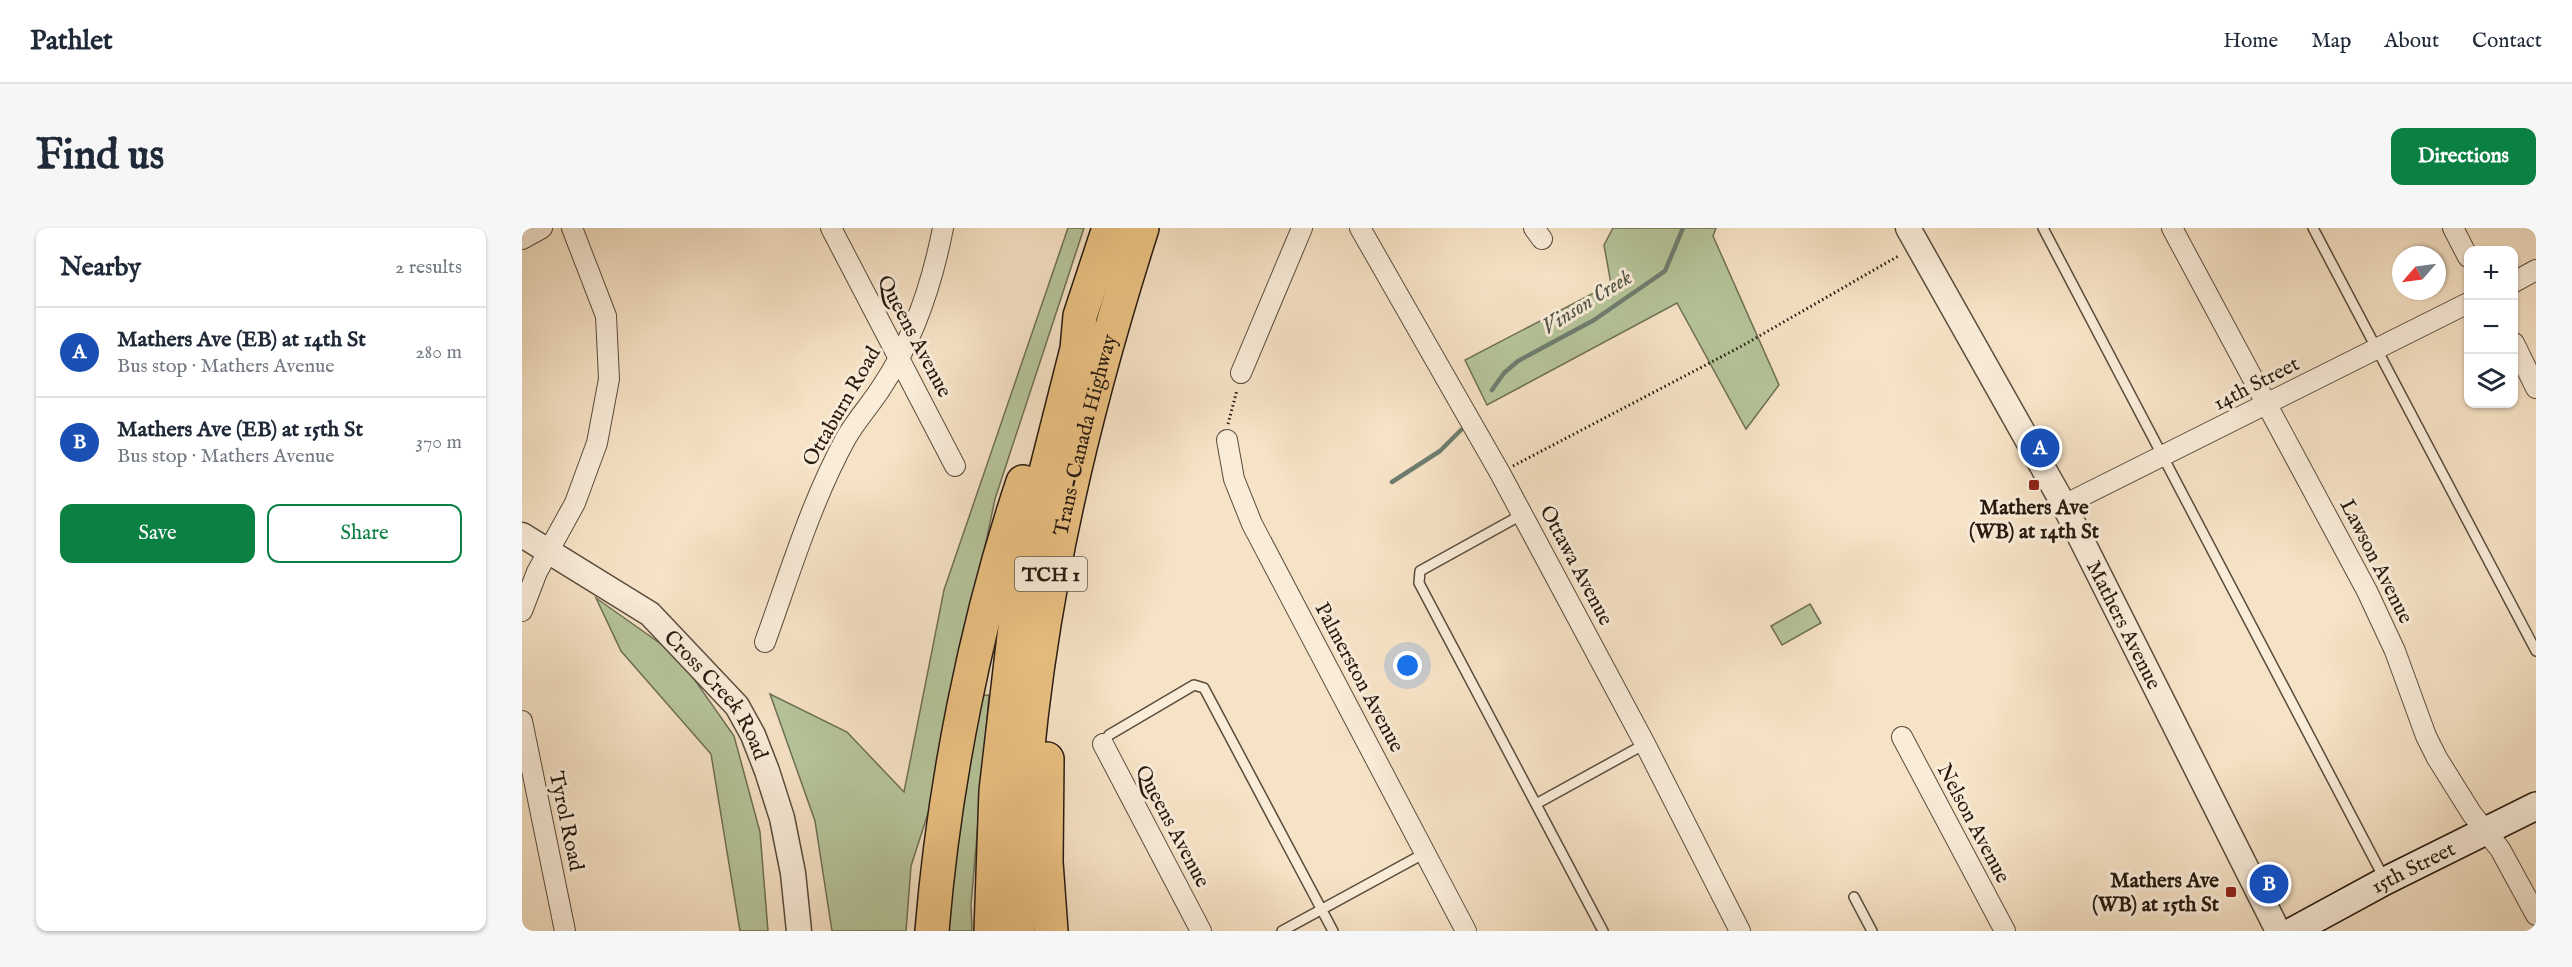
<!DOCTYPE html>
<html lang="en">
<head>
<meta charset="utf-8">
<style>
	:root { --surface:#fff; --page:#f6f6f7; --text:#1f2937; --muted:#747a83; --line:#e0e1e3; --accent:#0b8043 }
	body { margin:0; font-family:"IM FELL English",serif; background:var(--page); color:var(--text) }
	.controls { position:absolute; right:18px; top:18px; display:grid; overflow:hidden; border-radius:12px; box-shadow:0 2px 4px #0004 }
	.controls button { width:54px; height:54px; display:grid; place-items:center; padding:0; border:0; border-bottom:2px solid var(--line); background:var(--surface); color:var(--text); font:30px sans-serif }
	.compass { position:absolute; left:1870px; top:18px; width:54px; height:54px; border-radius:50%; background:var(--surface); box-shadow:0 2px 4px #0004; rotate:242deg }
	.you { position:absolute; left:886px; top:438px; width:21px; height:21px; margin:-15px; border:4px solid #fff; border-radius:50%; background:#1a73e8; box-shadow:0 0 0 9px #1a73e833 }
	.badge { display:grid; place-items:center; width:39px; height:39px; border-radius:50%; background:var(--accent); color:#fff; font-size:20px; font-weight:700 }
	.pin { position:absolute; translate:-50% -50%; border:3px solid #fff; box-shadow:0 2px 6px #0006 }
	.list { margin:0; padding:0; list-style:none }
	h2 { display:flex; justify-content:space-between; align-items:center; height:78px; margin:0; padding:0 24px; font-size:26px }
	h2 small { font-size:20px; font-weight:400; color:var(--muted) }
	.list li { display:grid; grid-template-columns:39px 1fr auto; gap:18px; align-items:center; box-sizing:border-box; height:90px; padding:0 24px; border-top:2px solid var(--line) }
	.list b { display:block; font-size:22px; white-space:nowrap }
	.list p { margin:0; font-size:20px; white-space:nowrap; color:var(--muted) }
	.list em { font-size:20px; font-style:normal; color:var(--muted) }
	.actions { display:flex; gap:12px; padding:18px 24px }
	.actions a { flex:1; padding:14px 0; border:2px solid var(--accent); border-radius:12px; text-align:center; font-size:21px; color:var(--accent) }
	.actions .main { background:var(--accent); color:#fff }
	.icon { flex:none; width:33px; height:33px; fill:none; stroke:currentColor; stroke-width:2; stroke-linecap:round; stroke-linejoin:round }
	.map { position:relative; flex:none; width:2014px; height:703px; overflow:hidden; border-radius:12px }
	header { display:flex; align-items:center; gap:36px; box-sizing:border-box; height:84px; padding:0 30px; background:var(--surface); border-bottom:2px solid var(--line) }
	header strong { font-size:28px }
	nav { display:flex; gap:33px; margin-inline-start:auto; font-size:21px }
	.intro { display:flex; align-items:center; justify-content:space-between; box-sizing:border-box; height:144px; padding:0 36px }
	h1 { margin:0; font-size:42px }
	.button { padding:15px 27px; border-radius:12px; background:var(--accent); color:#fff; font-size:21px; font-weight:700 }
	main { display:flex; gap:36px; padding:0 36px }
	aside { flex:1; background:var(--surface); border-radius:12px; box-shadow:0 2px 4px #0004 }
	.map>svg:first-child { display:block }
	.green { fill:#b6c49a; stroke:#6e6f55; stroke-width:1.5 }
	.lines { fill:none; stroke-linecap:round; stroke-linejoin:round }
	.stream { stroke:#6e7d6f; stroke-width:4.5 }
	.service-casing { stroke:#5a4c3d; stroke-width:12 }
	.minor-casing { stroke:#5a4c3d; stroke-width:22 }
	.tertiary-casing { stroke:#5a4c3d; stroke-width:27 }
	.secondary-casing { stroke:#261a10; stroke-width:30 }
	.motorway-casing { stroke:#261a10; stroke-width:36 }
	.path { stroke:#261a10; stroke-width:3; stroke-dasharray:1.5 3; stroke-linecap:butt }
	.service { stroke:#f9ecd9; stroke-width:9 }
	.minor { stroke:#f9ecd9; stroke-width:20 }
	.tertiary { stroke:#f9ecd9; stroke-width:24 }
	.secondary { stroke:#f9ecd9; stroke-width:27 }
	.motorway { stroke:#ebc182; stroke-width:33 }
	.poi-dot { fill:#8f2418; stroke:#f9ecd9; stroke-width:2 }
	.labels { text-anchor:middle; stroke-width:6; stroke-linejoin:round; paint-order:stroke }
	.shield { fill:#f9ecd9; stroke:#65594c; stroke-width:1.5 }
	.shield-label { font-size:20px; font-weight:bold; fill:#261a10 }
	.street-label { font-size:21px; fill:#261a10; stroke:#f9ecd9 }
	.poi-label { font-size:21px; font-weight:bold; fill:#261a10; stroke:#f9ecd9 }
	.water-label { font-size:22px; font-style:italic; fill:#505447; stroke:#f9ecd9 }
</style>
</head>
<body>
<header>
<strong>Pathlet</strong>
<nav><a>Home</a><a>Map</a><a>About</a><a>Contact</a></nav>
</header>
<div class="intro"><h1>Find us</h1><a class="button">Directions</a></div>
<main>
<aside>
<h2>Nearby<small>2 results</small></h2>
<ul class="list">
<li><span class="badge" style="background:#1a4fb4">A</span><div><b>Mathers Ave (EB) at 14th St</b><p>Bus stop · Mathers Avenue</p></div><em>280 m</em></li>
<li><span class="badge" style="background:#1a4fb4">B</span><div><b>Mathers Ave (EB) at 15th St</b><p>Bus stop · Mathers Avenue</p></div><em>370 m</em></li>
</ul>
<div class="actions"><a class="main">Save</a><a>Share</a></div>
</aside>
<div class="map">
<svg width="2014" height="703" viewBox="0 0 2014 703">
	<rect width="100%" height="100%" fill="#f6e2c5"/>
	<filter id="stains"><feTurbulence type="fractalNoise" baseFrequency=".00333" numOctaves="4"/><feColorMatrix values="0 0 0 0 .2 0 0 0 0 .09 0 0 0 0 .02 0 0 0 .5 -.17"/></filter>
	<radialGradient id="worn" r=".72"><stop offset=".6" stop-color="#630" stop-opacity="0"/><stop offset="1" stop-color="#630" stop-opacity=".3"/></radialGradient>
	<path class="green" d="M 546,0 L 562,0 L 473,271 L 408,579 L 389,638 L 384,703 L 310,703 L 293,593 L 248,466 L 325,504 L 382,564 L 422,362 Z
		M 1091,0 L 1194,0 L 1191,8 L 1257,157 L 1224,201 L 1155,75 L 965,177 L 943,132 L 1089,56 L 1082,17 Z
		M 74,370 L 156,428 L 212,508 L 238,604 L 246,703 L 218,703 L 189,526 L 99,423 Z
		M 1288,376 L 1299,395 L 1260,417 L 1249,398 Z
		M 467,467 L 449,677 L 450,703 L 423,703 L 454,468 Z"/>
	<g class="lines">
		<path class="stream" d="M 970,162 L 982,145 L 996,133 L 1072,92 L 1143,43 L 1161,0
			M 870,254 L 918,223 L 939,202"/>
		<g class="service-casing">
			<path id="service" d="M 1521,0 L 1863,652
				M 1791,0 L 2014,423
				M 1001,286 L 898,343 L 897,355 L 1081,703
				M 581,516 L 587,507 L 672,457 L 682,460 L 811,703
				M 1014,576 L 1123,516
				M 1332,669 L 1350,703
				M 760,703 L 903,625"/>
		</g>
		<g class="minor-casing">
			<path id="minor" d="M 309,0 L 433,238
				M 838,0 L 978,245 L 1123,516 L 1218,703
				M 1012,0 L 1020,11
				M 1650,0 L 1845,363 L 1873,423 L 1904,508 L 1915,530 L 1950,586 L 1978,621 L 2014,687
				M 1931,0 L 1946,29
				M 0,11 L 20,0
				M 1992,54 L 2014,42
				M 1992,115 L 2014,160
				M 719,145 L 780,0
				M 705,212 L 712,251 L 730,296 L 944,703
				M 1542,277 L 1946,75
				M 0,383 L 15,344 L 53,275 L 75,215 L 87,151 L 84,88 L 50,0
				M 243,414 C 268,345 289,274 324,210 C 335,191 350,175 361,157 C 393,109 410,56 421,0
				M 0,493 L 43,703
				M 1380,509 L 1483,703
				M 581,516 L 679,703"/>
		</g>
		<g class="tertiary-casing">
			<g id="tertiary">
				<path id="s1" d="M 1386,0 L 1542,277 L 1756,703"/>
				<path id="s2" d="M 0,307 L 128,386 L 215,478 L 231,507 L 245,543 L 260,590 L 271,645 L 277,703"/>
			</g>
		</g>
		<g class="secondary-casing">
			<g id="secondary">
				<path id="s3" d="M 1771,703 L 1863,653 L 2014,578"/>
			</g>
		</g>
		<g class="motorway-casing">
			<g id="motorway">
				<path d="M 525,531 L 524,634 L 529,703"/>
				<path d="M 410,703 C 422,556 454,394 501,254"/>
				<path d="M 469,703 L 474,563 L 495,382 L 519,263 L 555,121 L 558,88 L 587,0"/>
				<path id="s4" d="M 496,703 C 497,458 546,232 620,0"/>
			</g>
		</g>
		<path class="path" d="M 706,196 L 715,162
			M 991,238 L 1220,118 L 1378,27"/>
		<use href="#service" class="service"/>
		<use href="#minor" class="minor"/>
		<use href="#tertiary" class="tertiary"/>
		<use href="#secondary" class="secondary"/>
		<use href="#motorway" class="motorway"/>
	</g>
	<g class="poi-dot">
		<rect x="1506" y="251" width="12" height="12" rx="3"/>
		<rect x="1703" y="658" width="12" height="12" rx="3"/>
	</g>
	<g class="labels">
		<rect class="shield" x="493" y="329" width="72" height="34" rx="4.5"/>
		<g class="shield-label">
			<text x="529" y="353">TCH 1</text>
		</g>
		<g class="street-label">
			<text transform="translate(393 108) rotate(62)" y="7">Queens Avenue</text>
			<text transform="translate(1734 155) rotate(-27)" y="7">14th Street</text>
			<text transform="translate(319 178) rotate(-60)" y="7">Ottaburn Road</text>
			<text dy="7" stroke="none"><textPath href="#s4" startOffset="502">Trans-Canada Highway</textPath></text>
			<text transform="translate(1855 333) rotate(63)" y="7">Lawson Avenue</text>
			<text transform="translate(1055 337) rotate(62)" y="7">Ottawa Avenue</text>
			<text dy="7" stroke="none"><textPath href="#s1" startOffset="452">Mathers Avenue</textPath></text>
			<text transform="translate(838 449) rotate(62)" y="7">Palmerston Avenue</text>
			<text dy="7" stroke="none"><textPath href="#s2" startOffset="256">Cross Creek Road</textPath></text>
			<text transform="translate(45 593) rotate(78)" y="7">Tyrol Road</text>
			<text transform="translate(1452 595) rotate(62)" y="7">Nelson Avenue</text>
			<text transform="translate(651 598) rotate(62)" y="7">Queens Avenue</text>
			<text dy="7" stroke="none"><textPath href="#s3" startOffset="136">15th Street</textPath></text>
		</g>
		<g class="poi-label">
			<text x="1512" y="286">Mathers Ave<tspan x="1512" dy="24">(WB) at 14th St</tspan></text>
			<text x="1697" y="659" text-anchor="end">Mathers Ave<tspan x="1697" dy="24">(WB) at 15th St</tspan></text>
		</g>
		<g class="water-label">
			<text transform="translate(1064 73) rotate(-32)" y="8">Vinson Creek</text>
		</g>
	</g>
	<rect width="100%" height="100%" filter="url(#stains)"/>
	<rect width="100%" height="100%" fill="url(#worn)"/>
</svg>
<div class="controls">
<button>+</button>
<button>−</button>
<button><svg class="icon" aria-label="layers" viewBox="0 0 24 24"><path d="M12 4l9 5-9 5-9-5zM3 14l9 5 9-5"/></svg></button>
</div>
<svg class="compass" viewBox="-18 -18 36 36"><path d="M0-13l5 13h-10z" fill="#e53935"/><path d="M0 13l5-13h-10z" fill="#747a83"/></svg>
<div class="you"></div>
<div class="pin badge" style="left:1518px;top:220px;background:#1a4fb4">A</div>
<div class="pin badge" style="left:1747px;top:656px;background:#1a4fb4">B</div>
</div>
</main>
</body>
</html>
